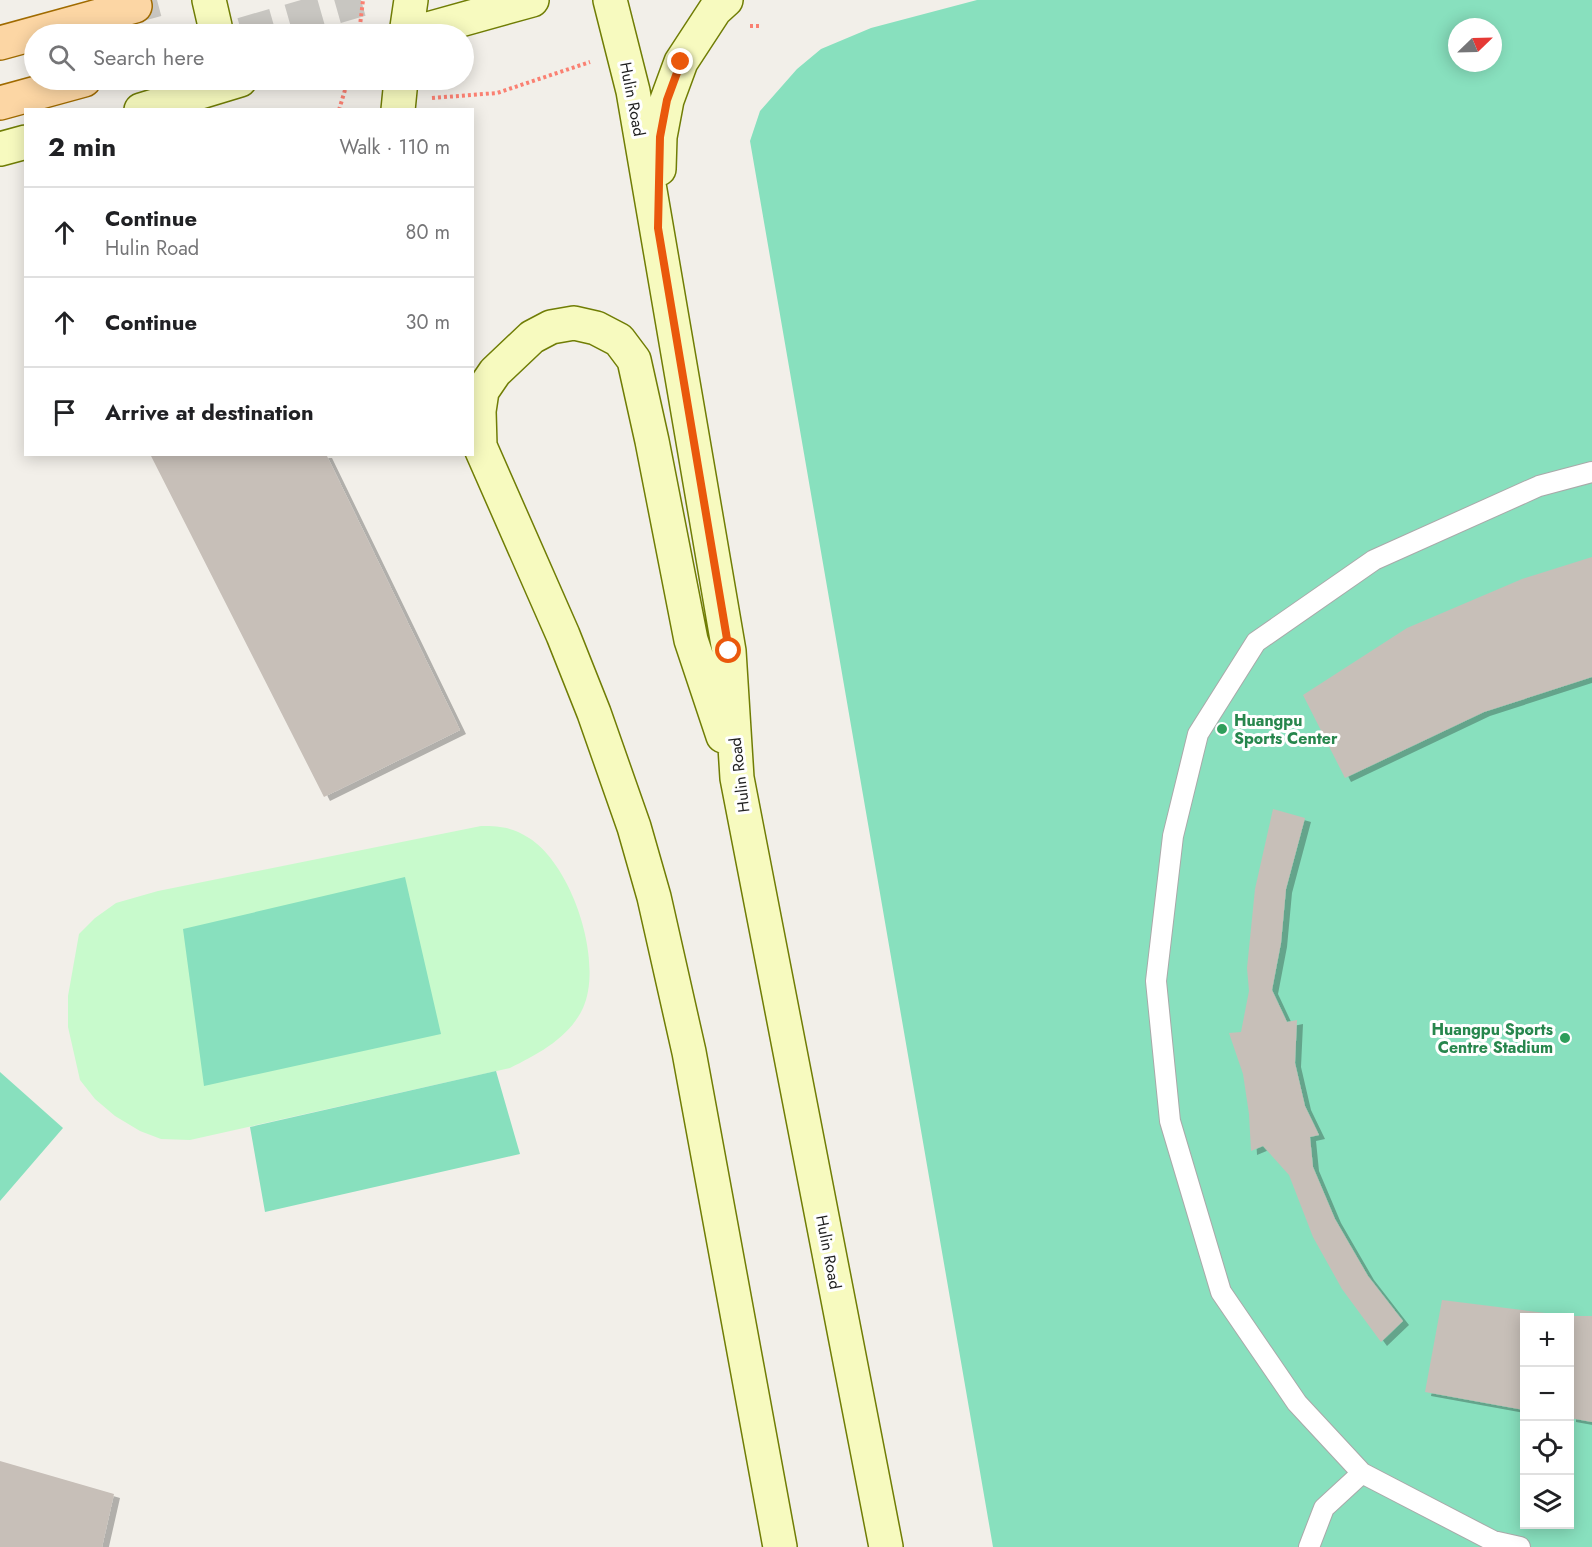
<!DOCTYPE html>
<html lang="en">
<head>
<meta charset="utf-8">
<style>
	:root { --surface:#fff; --page:#f2f2f2; --text:#202124; --muted:#757577; --line:#e0e0e0 }
	body { margin:0; font-family:Jost,sans-serif; background:var(--page); color:var(--text) }
	.controls { position:absolute; right:18px; bottom:18px; display:grid; overflow:hidden; border-radius:0px; box-shadow:0 3px 15px #0003 }
	.controls button { width:54px; height:54px; display:grid; place-items:center; padding:0; border:0; border-bottom:2px solid var(--line); background:var(--surface); color:var(--text); font:30px sans-serif }
	.compass { position:absolute; left:1448px; top:18px; width:54px; height:54px; border-radius:50%; background:var(--surface); box-shadow:0 3px 15px #0003; rotate:67deg }
	.stop { position:absolute; width:18px; height:18px; margin:-14px; border:4px solid #ea580c; border-radius:50%; background:#fff }
	.stop.end { background:#ea580c; border-color:#fff; box-shadow:0 2px 6px #0008 }
	.list { margin:0; padding:0; list-style:none }
	h2 { display:flex; justify-content:space-between; align-items:center; height:78px; margin:0; padding:0 24px; font-size:26px }
	h2 small { font-size:20px; font-weight:400; color:var(--muted) }
	.list li { display:grid; grid-template-columns:39px 1fr auto; gap:18px; align-items:center; box-sizing:border-box; height:90px; padding:0 24px; border-top:2px solid var(--line) }
	.list b { display:block; font-size:22px; white-space:nowrap }
	.list p { margin:0; font-size:20px; white-space:nowrap; color:var(--muted) }
	.list em { font-size:20px; font-style:normal; color:var(--muted) }
	.icon { flex:none; width:33px; height:33px; fill:none; stroke:currentColor; stroke-width:2; stroke-linecap:round; stroke-linejoin:round }
	.map { position:relative; flex:none; width:1592px; height:1547px; overflow:hidden }
	.search { position:absolute; background:var(--surface); box-shadow:0 3px 15px #0003; left:24px; top:24px; width:450px; height:66px; display:flex; align-items:center; gap:15px; box-sizing:border-box; padding:0 21px; border-radius:33px; color:var(--muted); font-size:22px }
	.panel { position:absolute; background:var(--surface); box-shadow:0 3px 15px #0003; left:24px; top:108px; width:450px; height:348px; border-radius:0px }
	.map>svg:first-child { display:block }
	.park { fill:#c8facc }
	.pitch { fill:#88e0be; fill-rule:evenodd }
	.building { fill:#c7bfb8; filter:url(#shadow) }
	.lines { fill:none; stroke-linecap:round; stroke-linejoin:round }
	.primary-tunnel { stroke:#c8c6c1; stroke-width:33; stroke-dasharray:33 16; stroke-linecap:butt }
	.lane-casing { stroke:#a9a9a9; stroke-width:22 }
	.secondary-casing { stroke:#707d05; stroke-width:36 }
	.primary-casing { stroke:#a06b00; stroke-width:36 }
	.path { stroke:#fa8072; stroke-width:4; stroke-dasharray:3 3; stroke-linecap:butt }
	.lane { stroke:#fff; stroke-width:20 }
	.secondary { stroke:#f7fabf; stroke-width:33 }
	.primary { stroke:#fcd6a4; stroke-width:33 }
	.route { stroke:#ea580c; stroke-width:8 }
	.leisure-dot { fill:#2e9e5b; stroke:#fff; stroke-width:2 }
	.labels { text-anchor:middle; stroke-width:6; stroke-linejoin:round; paint-order:stroke }
	.street-label { font-size:16px; fill:#222; stroke:#fff }
	.leisure-label { font-size:16px; font-weight:bold; fill:#27864d; stroke:#fff; text-anchor:start }
</style>
</head>
<body>
<div class="map">
<svg width="1592" height="1547" viewBox="0 0 1592 1547">
	<defs>
		<filter id="shadow"><feDropShadow dx="6" dy="4" stdDeviation="0" flood-color="#0004"/></filter>
	</defs>
	<rect width="100%" height="100%" fill="#f2efe9"/>
	<path class="park" d="M 481,826 C 500,826 512,827 529,838 C 572,865 604,961 583,1008 C 569,1038 538,1054 510,1068 L 190,1140 L 161,1139 L 140,1131 L 115,1116 L 95,1099 L 80,1080 L 68,1027 L 68,996 L 79,934 L 95,918 L 116,903 L 158,891 Z"/>
	<path class="pitch" d="M 977,0 L 1592,0 L 1592,1547 L 993,1547 L 750,141 L 760,111 L 797,69 L 821,49 L 871,28 ZM 1457,27 L 1493,27 L 1493,63 L 1457,63 ZM 1524,1318 L 1570,1318 L 1570,1524 L 1524,1524 Z
		M 405,877 L 441,1034 L 204,1086 L 183,929 Z
		M 496,1071 L 520,1154 L 265,1212 L 250,1127 Z
		M 0,1072 L 63,1128 L 0,1201 Z"/>
	<path class="building" d="M 150,454 L 326,454 L 460,730 L 324,797 Z
		M 1592,557 L 1592,677 L 1484,712 L 1345,778 L 1303,695 L 1407,628 L 1522,579 Z
		M 1273,809 L 1305,818 L 1286,889 L 1281,943 L 1272,990 L 1287,1022 L 1297,1020 L 1295,1063 L 1305,1106 L 1319,1135 L 1310,1137 L 1313,1167 L 1335,1219 L 1368,1276 L 1403,1321 L 1381,1342 L 1342,1289 L 1313,1237 L 1289,1175 L 1263,1146 L 1251,1151 L 1249,1114 L 1243,1074 L 1229,1033 L 1241,1032 L 1249,991 L 1247,968 L 1255,889 Z
		M 1442,1300 L 1570,1316 L 1592,1316 L 1592,1422 L 1570,1418 L 1570,1318 L 1524,1318 L 1524,1410 L 1425,1392 Z
		M 0,1461 L 114,1494 L 102,1547 L 0,1547 Z"/>
	<g class="lines">
		<path class="primary-tunnel" d="M 135,6 L 157,0
			M 242,34 L 361,0"/>
		<g class="lane-casing">
			<path id="lane" d="M 1309,1547 L 1324,1508 L 1362,1473
				M 1520,1547 L 1493,1541 L 1362,1473 L 1297,1403 L 1221,1292 L 1170,1121 L 1156,981 L 1173,836 L 1198,734 L 1256,642 L 1374,560 L 1539,486 L 1592,472"/>
		</g>
		<g class="secondary-casing">
			<path id="secondary" d="M 209,0 L 215,26 L 214,34
				M 610,0 L 633,91 L 729,651 L 737,778 L 886,1547
				M 406,34 L 411,0
				M 410,34 L 532,0
				M 141,110 L 240,80
				M 398,110 L 401,80
				M 0,149 L 26,142
				M 659,169 L 660,137 L 667,100 L 681,62 L 715,10 L 726,0
				M 472,428 L 563,635 L 594,713 L 634,827 L 654,897 L 689,1052 L 780,1547
				M 480,446 L 479,411 L 482,391 L 495,372 L 532,337 L 551,327 L 574,323 L 596,328 L 619,340 L 634,360 L 652,441 L 691,640 L 723,736"/>
		</g>
		<g class="primary-casing">
			<path id="primary" d="M 0,43 L 135,6
				M 0,103 L 84,80"/>
		</g>
		<path class="path" d="M 750,26 L 761,26
			M 359,34 L 363,0
			M 432,98 L 497,93 L 590,62
			M 339,110 L 348,80"/>
		<use href="#lane" class="lane"/>
		<use href="#secondary" class="secondary"/>
		<use href="#primary" class="primary"/>
	</g>
	<g class="lines">
		<path class="route" d="M 681,62 L 667,100 L 660,137 L 658,228 L 729,651"/>
	</g>
	<g class="leisure-dot">
		<circle cx="1222" cy="729" r="6"/>
		<circle cx="1565" cy="1038" r="6"/>
	</g>
	<g class="labels">
		<g class="street-label">
			<text transform="translate(633 99) rotate(79)" y="6">Hulin Road</text>
			<text transform="translate(739 775) rotate(-97)" y="6">Hulin Road</text>
			<text transform="translate(829 1252) rotate(79)" y="6">Hulin Road</text>
		</g>
		<g class="leisure-label">
			<text x="1234" y="726">Huangpu<tspan x="1234" dy="18">Sports Center</tspan></text>
			<text x="1553" y="1035" text-anchor="end">Huangpu Sports<tspan x="1553" dy="18">Centre Stadium</tspan></text>
		</g>
	</g>
</svg>
<div class="controls">
<button>+</button>
<button>−</button>
<button><svg class="icon" aria-label="locate" viewBox="0 0 24 24"><circle cx="12" cy="12" r="6"/><path d="M12 2v4M12 18v4M2 12h4M18 12h4"/></svg></button>
<button><svg class="icon" aria-label="layers" viewBox="0 0 24 24"><path d="M12 4l9 5-9 5-9-5zM3 14l9 5 9-5"/></svg></button>
</div>
<svg class="compass" viewBox="-18 -18 36 36"><path d="M0-13l5 13h-10z" fill="#e53935"/><path d="M0 13l5-13h-10z" fill="#757577"/></svg>
<div class="stop" style="left:729px;top:651px"></div>
<div class="stop end" style="left:681px;top:62px"></div>
<div class="search"><svg class="icon" aria-label="search" viewBox="0 0 24 24"><circle cx="10" cy="10" r="6"/><path d="M15 15l6 6"/></svg>Search here</div>
<section class="panel">
<h2>2 min<small>Walk · 110 m</small></h2>
<ul class="list">
<li><svg class="icon" aria-label="ahead" viewBox="0 0 24 24"><path d="M12 20V5M6 11l6-6 6 6"/></svg><div><b>Continue</b><p>Hulin Road</p></div><em>80 m</em></li>
<li><svg class="icon" aria-label="ahead" viewBox="0 0 24 24"><path d="M12 20V5M6 11l6-6 6 6"/></svg><div><b>Continue</b></div><em>30 m</em></li>
<li><svg class="icon" aria-label="arrive" viewBox="0 0 24 24"><path d="M6 21V4h12l-3 4 3 4H6"/></svg><div><b>Arrive at destination</b></div></li>
</ul>
</section>
</div>
</body>
</html>
